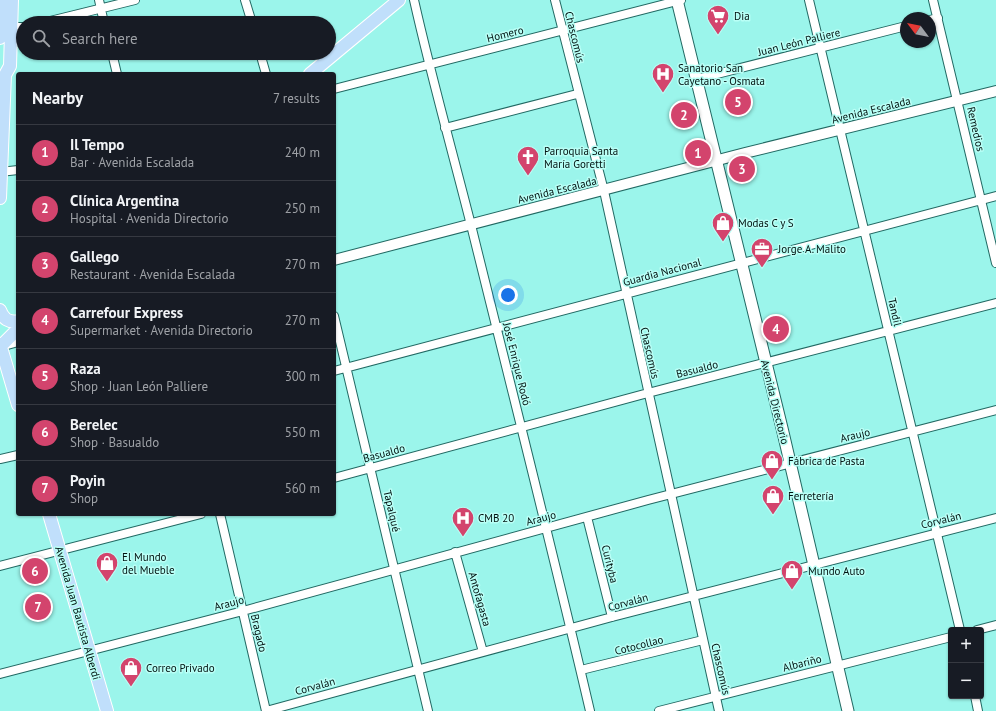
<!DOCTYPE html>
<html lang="en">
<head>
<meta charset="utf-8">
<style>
	:root { --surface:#171b24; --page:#242831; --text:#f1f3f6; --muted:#9ea1a6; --line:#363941; --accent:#d3446d }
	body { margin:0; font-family:"PT Sans",sans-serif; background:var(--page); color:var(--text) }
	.controls { position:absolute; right:12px; bottom:12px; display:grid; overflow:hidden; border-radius:4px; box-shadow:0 1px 3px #0004 }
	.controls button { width:36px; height:36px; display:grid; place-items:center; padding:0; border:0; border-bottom:1px solid var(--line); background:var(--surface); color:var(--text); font:20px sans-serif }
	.compass { position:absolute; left:900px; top:12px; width:36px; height:36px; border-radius:50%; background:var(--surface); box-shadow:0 1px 3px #0004; rotate:302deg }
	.you { position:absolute; left:508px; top:295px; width:14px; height:14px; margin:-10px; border:3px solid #fff; border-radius:50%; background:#1a73e8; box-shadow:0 0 0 6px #1a73e833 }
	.badge { display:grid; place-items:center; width:26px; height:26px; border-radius:50%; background:var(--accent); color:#fff; font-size:13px; font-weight:700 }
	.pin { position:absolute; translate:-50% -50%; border:2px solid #fff; box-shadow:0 1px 4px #0006 }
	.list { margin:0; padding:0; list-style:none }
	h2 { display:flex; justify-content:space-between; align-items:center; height:52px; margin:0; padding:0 16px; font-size:17px }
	h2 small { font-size:13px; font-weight:400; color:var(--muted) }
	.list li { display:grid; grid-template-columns:26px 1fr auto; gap:12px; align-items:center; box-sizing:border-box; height:56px; padding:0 16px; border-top:1px solid var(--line) }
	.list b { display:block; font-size:15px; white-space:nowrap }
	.list p { margin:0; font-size:13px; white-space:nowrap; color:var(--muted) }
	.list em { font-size:13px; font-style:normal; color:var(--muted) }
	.icon { flex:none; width:22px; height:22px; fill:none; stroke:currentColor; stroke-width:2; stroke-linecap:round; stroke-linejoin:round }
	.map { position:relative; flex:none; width:996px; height:711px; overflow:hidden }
	.search { position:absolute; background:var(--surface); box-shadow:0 1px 3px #0004; left:16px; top:16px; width:320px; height:44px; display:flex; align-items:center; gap:10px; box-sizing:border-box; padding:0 14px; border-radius:22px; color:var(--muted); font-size:15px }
	.panel { position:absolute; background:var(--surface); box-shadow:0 1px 3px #0004; left:16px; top:72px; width:320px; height:444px; border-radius:4px }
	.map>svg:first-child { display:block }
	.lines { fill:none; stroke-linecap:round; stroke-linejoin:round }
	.minor-casing { stroke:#226963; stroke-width:10 }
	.tertiary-casing { stroke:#226963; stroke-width:12 }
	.secondary-casing { stroke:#226963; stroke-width:13 }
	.primary-casing { stroke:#fff; stroke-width:14 }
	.minor { stroke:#fff; stroke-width:8 }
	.tertiary { stroke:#fff; stroke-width:10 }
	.secondary { stroke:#fff; stroke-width:11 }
	.primary { stroke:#c0dffb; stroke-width:12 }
	.labels { text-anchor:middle; stroke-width:3; stroke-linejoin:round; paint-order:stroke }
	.poi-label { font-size:11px; fill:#001210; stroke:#b9fff6; text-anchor:start }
	.street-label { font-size:11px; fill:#001210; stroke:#b9fff6 }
</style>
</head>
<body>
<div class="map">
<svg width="996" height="711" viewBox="0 0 996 711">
	<rect width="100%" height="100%" fill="#9bf5eb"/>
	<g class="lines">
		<g class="minor-casing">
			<path id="minor" d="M 99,0 L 104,23
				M 245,0 L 252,23
				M 414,0 C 431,76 452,150 471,225 C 511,387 552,548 590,711
				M 555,0 L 604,191 L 719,711
				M 809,0 L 960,630
				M 933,0 L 996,263
				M 930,20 L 938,18
				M 42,23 L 135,0
				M 7,27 L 23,27
				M 112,53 L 117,74
				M 260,53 L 266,74
				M 697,79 L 906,26
				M 334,89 L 681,0
				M 445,128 L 577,94
				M 0,172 L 18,170
				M 334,316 L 428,711
				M 334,371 L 996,196
				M 0,459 L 18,455
				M 334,478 L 648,393 L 996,303
				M 220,514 L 266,711
				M 587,517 L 612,617
				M 455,552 L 483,652
				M 0,566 L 201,514
				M 977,630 L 996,625
				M 581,670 L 703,640
				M 0,674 L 243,611 L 648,500 L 996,410
				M 975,696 L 978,711
				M 266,711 L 612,617 L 996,518
				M 659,711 L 951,637"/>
		</g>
		<g class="tertiary-casing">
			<path id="tertiary" d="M 334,260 L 745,153 L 996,91
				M 0,346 L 18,341"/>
		</g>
		<g class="secondary-casing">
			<path id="secondary" d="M 677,0 L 782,428 L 848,711"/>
		</g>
		<g class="primary-casing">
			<path id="primary" d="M 0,38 L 1,0
				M 310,74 L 399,0
				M 0,198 L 5,75 L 10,66 L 12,0
				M 0,310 C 3,319 9,323 18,321
				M 0,344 L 18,405
				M 1,346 L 18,329
				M 49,514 L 107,711"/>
		</g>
		<use href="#minor" class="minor"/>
		<use href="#tertiary" class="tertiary"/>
		<use href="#secondary" class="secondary"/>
		<use href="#primary" class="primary"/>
	</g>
	<defs>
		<g id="supermarket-pin" transform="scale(1.15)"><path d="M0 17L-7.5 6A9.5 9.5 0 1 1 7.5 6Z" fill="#d3446d" stroke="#b9fff6"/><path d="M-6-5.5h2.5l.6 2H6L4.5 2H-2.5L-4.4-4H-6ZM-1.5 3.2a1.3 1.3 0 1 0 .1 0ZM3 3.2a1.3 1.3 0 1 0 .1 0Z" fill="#fff"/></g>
		<g id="hospital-pin" transform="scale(1.15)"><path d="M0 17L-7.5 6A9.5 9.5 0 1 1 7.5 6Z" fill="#d3446d" stroke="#b9fff6"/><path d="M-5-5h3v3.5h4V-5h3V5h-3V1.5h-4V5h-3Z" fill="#fff"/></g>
		<g id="church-pin" transform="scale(1.15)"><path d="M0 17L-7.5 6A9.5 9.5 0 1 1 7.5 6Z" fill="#d3446d" stroke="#b9fff6"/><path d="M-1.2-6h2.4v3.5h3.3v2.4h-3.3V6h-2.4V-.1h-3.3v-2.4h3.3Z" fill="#fff"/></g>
		<g id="shop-pin" transform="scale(1.15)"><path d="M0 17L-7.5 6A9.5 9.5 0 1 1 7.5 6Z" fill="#d3446d" stroke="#b9fff6"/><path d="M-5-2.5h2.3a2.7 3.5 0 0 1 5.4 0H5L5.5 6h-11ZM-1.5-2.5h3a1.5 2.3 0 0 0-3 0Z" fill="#fff"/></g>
		<g id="office-pin" transform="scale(1.15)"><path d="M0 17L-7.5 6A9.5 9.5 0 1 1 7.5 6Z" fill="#d3446d" stroke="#b9fff6"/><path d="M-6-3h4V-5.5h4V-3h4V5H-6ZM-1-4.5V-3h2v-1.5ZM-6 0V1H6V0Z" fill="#fff"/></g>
	</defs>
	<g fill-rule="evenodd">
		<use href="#supermarket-pin" x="718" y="16"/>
		<use href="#hospital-pin" x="663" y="74"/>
		<use href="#church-pin" x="528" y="157"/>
		<use href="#shop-pin" x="723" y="223"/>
		<use href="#office-pin" x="762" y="249"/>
		<use href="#shop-pin" x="772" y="461"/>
		<use href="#shop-pin" x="773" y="496"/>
		<use href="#hospital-pin" x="463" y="518"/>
		<use href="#shop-pin" x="107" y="563"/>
		<use href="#shop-pin" x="792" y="571"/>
		<use href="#shop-pin" x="131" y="668"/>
	</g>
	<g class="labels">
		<g class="poi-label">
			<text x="734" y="20">Dia</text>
			<text x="678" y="72">Sanatorio San<tspan x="678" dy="13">Cayetano - Osmata</tspan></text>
			<text x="544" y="155">Parroquia Santa<tspan x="544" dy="13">María Goretti</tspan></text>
			<text x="738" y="227">Modas C y S</text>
			<text x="778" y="253">Jorge A. Malito</text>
			<text x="788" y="465">Fábrica de Pasta</text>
			<text x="788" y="500">Ferretería</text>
			<text x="478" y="522">CMB 20</text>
			<text x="122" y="561">El Mundo<tspan x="122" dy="13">del Mueble</tspan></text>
			<text x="808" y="575">Mundo Auto</text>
			<text x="146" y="672">Correo Privado</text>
		</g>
		<g class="street-label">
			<text transform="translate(505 34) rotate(-14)" y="4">Homero</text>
			<text transform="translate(575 37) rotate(76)" y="4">Chascomús</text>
			<text transform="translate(799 42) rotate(-14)" y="4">Juan León Palliere</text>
			<text transform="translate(871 110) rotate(-14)" y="4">Avenida Escalada</text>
			<text transform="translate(976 129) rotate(77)" y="4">Remedios</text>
			<text transform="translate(557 190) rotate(-14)" y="4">Avenida Escalada</text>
			<text transform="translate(662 272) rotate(-15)" y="4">Guardia Nacional</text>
			<text transform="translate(895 312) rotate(77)" y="4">Tandil</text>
			<text transform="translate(650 353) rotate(77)" y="4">Chascomús</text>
			<text transform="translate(517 364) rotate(76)" y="4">José Enrique Rodó</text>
			<text transform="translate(697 369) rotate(-14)" y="4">Basualdo</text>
			<text transform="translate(775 402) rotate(76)" y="4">Avenida Directorio</text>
			<text transform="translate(855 435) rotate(-14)" y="4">Araujo</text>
			<text transform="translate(384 453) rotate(-15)" y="4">Basualdo</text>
			<text transform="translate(392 511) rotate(77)" y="4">Tapalqué</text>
			<text transform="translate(541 518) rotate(-15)" y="4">Araujo</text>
			<text transform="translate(941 520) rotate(-14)" y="4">Corvalán</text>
			<text transform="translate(610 564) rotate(76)" y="4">Curityba</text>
			<text transform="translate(480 599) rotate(74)" y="4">Antofagasta</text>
			<text transform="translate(628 602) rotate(-15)" y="4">Corvalán</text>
			<text transform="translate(229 603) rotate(-15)" y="4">Araujo</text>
			<text transform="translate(78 613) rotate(74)" y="4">Avenida Juan Bautista Alberdi</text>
			<text transform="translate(259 633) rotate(77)" y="4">Bragado</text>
			<text transform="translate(639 645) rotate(-14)" y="4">Cotocollao</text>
			<text transform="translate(802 663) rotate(-14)" y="4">Albariño</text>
			<text transform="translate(721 669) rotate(77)" y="4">Chascomús</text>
			<text transform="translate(315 686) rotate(-15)" y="4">Corvalán</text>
		</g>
	</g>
</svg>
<div class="controls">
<button>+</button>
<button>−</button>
</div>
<svg class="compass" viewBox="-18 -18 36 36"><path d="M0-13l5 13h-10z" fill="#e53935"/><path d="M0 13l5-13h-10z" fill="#9ea1a6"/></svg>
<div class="you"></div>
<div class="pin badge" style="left:698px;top:153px">1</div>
<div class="pin badge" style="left:684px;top:115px">2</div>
<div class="pin badge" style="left:742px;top:169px">3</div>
<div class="pin badge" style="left:776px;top:329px">4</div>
<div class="pin badge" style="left:738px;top:102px">5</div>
<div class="pin badge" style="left:35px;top:571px">6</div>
<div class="pin badge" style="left:38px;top:607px">7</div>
<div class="search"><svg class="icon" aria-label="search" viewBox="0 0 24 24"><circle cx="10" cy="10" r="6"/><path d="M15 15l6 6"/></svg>Search here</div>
<section class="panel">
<h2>Nearby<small>7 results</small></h2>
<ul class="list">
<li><span class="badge">1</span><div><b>Il Tempo</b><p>Bar · Avenida Escalada</p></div><em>240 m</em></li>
<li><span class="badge">2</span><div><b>Clínica Argentina</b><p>Hospital · Avenida Directorio</p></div><em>250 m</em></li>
<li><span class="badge">3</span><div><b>Gallego</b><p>Restaurant · Avenida Escalada</p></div><em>270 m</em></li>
<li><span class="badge">4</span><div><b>Carrefour Express</b><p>Supermarket · Avenida Directorio</p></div><em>270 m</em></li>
<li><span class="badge">5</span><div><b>Raza</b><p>Shop · Juan León Palliere</p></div><em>300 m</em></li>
<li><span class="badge">6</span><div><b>Berelec</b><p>Shop · Basualdo</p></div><em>550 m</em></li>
<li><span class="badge">7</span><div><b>Poyin</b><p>Shop</p></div><em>560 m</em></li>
</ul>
</section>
</div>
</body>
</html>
